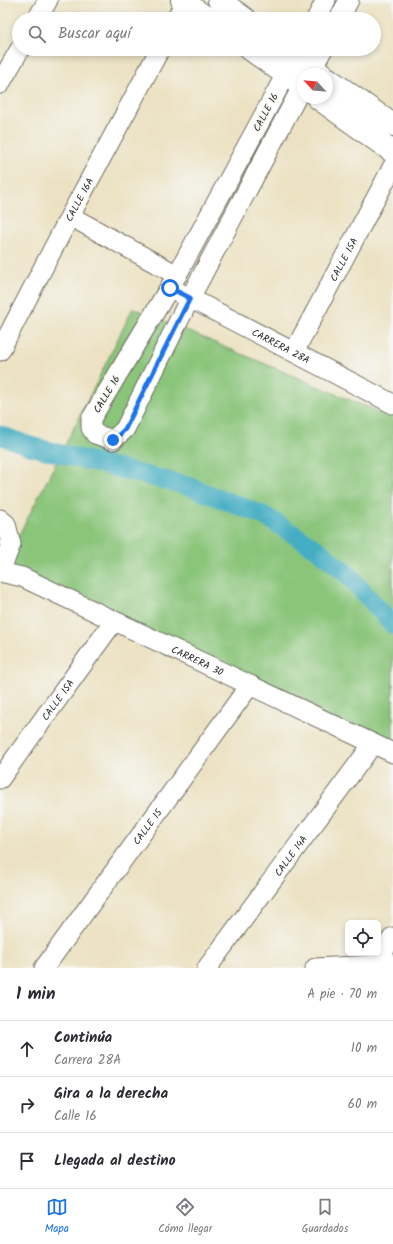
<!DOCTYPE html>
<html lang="es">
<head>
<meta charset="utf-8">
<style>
	:root { --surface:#fff; --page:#f2f2f3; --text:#2b2b33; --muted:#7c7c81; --line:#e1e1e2; --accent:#1a73e8 }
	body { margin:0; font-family:Kalam,sans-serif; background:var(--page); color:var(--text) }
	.controls { position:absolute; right:12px; bottom:12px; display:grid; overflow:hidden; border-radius:6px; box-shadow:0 2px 6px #0003 }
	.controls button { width:36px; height:36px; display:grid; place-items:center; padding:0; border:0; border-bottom:1px solid var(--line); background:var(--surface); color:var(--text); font:20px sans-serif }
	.compass { position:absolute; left:297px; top:68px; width:36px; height:36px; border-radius:50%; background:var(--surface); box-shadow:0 2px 6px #0003; rotate:296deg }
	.stop { position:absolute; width:12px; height:12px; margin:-9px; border:3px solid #1a73e8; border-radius:50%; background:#fff }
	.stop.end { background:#1a73e8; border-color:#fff; box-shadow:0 1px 4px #0008 }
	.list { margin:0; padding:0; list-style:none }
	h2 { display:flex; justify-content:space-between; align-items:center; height:52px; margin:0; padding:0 16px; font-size:17px }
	h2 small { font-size:13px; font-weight:400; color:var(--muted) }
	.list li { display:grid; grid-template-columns:26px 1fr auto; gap:12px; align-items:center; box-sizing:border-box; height:56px; padding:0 16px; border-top:1px solid var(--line) }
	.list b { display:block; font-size:15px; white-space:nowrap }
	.list p { margin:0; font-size:13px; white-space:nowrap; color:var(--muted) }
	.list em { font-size:13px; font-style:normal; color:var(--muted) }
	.icon { flex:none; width:22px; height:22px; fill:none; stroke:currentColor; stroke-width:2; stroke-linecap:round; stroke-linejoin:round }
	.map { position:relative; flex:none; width:393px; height:968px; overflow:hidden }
	.search { position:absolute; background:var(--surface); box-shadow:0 2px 6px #0003; left:12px; right:12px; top:12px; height:44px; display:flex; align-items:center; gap:10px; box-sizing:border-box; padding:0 14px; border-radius:22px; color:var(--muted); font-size:15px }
	.sheet { height:220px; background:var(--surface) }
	nav { display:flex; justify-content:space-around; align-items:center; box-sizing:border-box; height:56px; border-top:1px solid var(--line); background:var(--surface); font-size:11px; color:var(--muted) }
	nav a { display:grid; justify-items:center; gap:2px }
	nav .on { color:var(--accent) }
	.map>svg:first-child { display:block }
	.green { fill:#8ac57a; stroke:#5a7852 }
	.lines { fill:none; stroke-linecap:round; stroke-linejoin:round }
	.canal { stroke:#44adc3; stroke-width:19 }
	.street-casing { stroke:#6f6b60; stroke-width:21 }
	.secondary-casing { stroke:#6f6b60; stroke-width:24 }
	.street { stroke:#fff; stroke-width:19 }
	.secondary { stroke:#fff; stroke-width:22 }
	.route { stroke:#1a73e8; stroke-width:5 }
	.labels { text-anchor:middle; stroke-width:3; stroke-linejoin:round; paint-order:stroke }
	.street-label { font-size:10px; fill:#2b2b2b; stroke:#f6f6f2 }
</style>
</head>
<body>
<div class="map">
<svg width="393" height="968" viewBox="0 0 393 968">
	<rect width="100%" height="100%" fill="#f6f6f2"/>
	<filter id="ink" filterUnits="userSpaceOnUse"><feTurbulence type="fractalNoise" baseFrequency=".025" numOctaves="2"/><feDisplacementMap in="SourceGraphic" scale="8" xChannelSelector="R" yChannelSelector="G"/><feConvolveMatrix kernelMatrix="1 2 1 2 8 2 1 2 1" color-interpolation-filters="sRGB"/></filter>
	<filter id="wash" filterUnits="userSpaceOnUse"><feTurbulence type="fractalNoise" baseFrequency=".012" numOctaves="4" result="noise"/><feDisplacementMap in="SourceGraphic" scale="16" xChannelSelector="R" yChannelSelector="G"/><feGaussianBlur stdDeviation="0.9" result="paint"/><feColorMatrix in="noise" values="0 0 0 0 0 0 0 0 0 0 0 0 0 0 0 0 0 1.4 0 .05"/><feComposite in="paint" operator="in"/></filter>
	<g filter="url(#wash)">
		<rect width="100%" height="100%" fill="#ece2c3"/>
		<path class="green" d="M 133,308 L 393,418 L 393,753 L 0,572 L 84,408 Z"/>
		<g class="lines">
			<path class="canal" d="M 0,435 L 30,446 L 188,486 L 263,515 L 317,549 L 346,573 L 393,625"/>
		</g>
	</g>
	<g filter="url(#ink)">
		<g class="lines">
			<g class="street-casing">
				<g id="street">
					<path d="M 37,19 L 48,0"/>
					<path d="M 176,19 L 186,0"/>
					<path d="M 316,19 L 326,0"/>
					<path d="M 339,19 L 349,0"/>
					<path d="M 293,61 L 177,275 L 91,419 L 91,428 L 95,434 L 113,440 L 125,429 L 190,298 L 303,85"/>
					<path d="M 309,74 L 323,49"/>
					<path d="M 0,84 L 20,49"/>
					<path d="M 70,216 L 177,275"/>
					<path id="s1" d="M 180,293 L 393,404"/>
					<path id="s2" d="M 0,351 L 70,216 L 160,49"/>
					<path id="s3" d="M 294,352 L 393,166"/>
					<path d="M 0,519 L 6,524 L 11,544 L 0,572"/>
					<path id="s4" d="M 0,572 L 22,577 L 393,753"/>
					<path id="s5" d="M 0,779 L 114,621"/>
					<path d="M 374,965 L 393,937"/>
					<path id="s6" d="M 44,968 L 250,685"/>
					<path id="s7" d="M 207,968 L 373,744"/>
					<path d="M 315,968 L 393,964"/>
				</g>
			</g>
			<g class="secondary-casing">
				<path id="secondary" d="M 182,0 L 208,19
					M 219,0 L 245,19
					M 250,49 L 303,87
					M 287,49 L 322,74
					M 327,78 L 393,125
					M 318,98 L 393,152"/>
			</g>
			<use href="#street" class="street"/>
			<use href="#secondary" class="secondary"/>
		</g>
	</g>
	<g class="lines" filter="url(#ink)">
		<path class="route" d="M 113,440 L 118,436 L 125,429 L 190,298 L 170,288"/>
	</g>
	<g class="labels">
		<g class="street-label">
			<text transform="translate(265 112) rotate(-62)" y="4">CALLE 16</text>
			<text dy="4" stroke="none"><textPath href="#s2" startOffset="171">CALLE 16A</textPath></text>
			<text dy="4" stroke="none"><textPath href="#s3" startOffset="105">CALLE 15A</textPath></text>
			<text dy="4" stroke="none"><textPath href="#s1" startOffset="114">CARRERA 28A</textPath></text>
			<text transform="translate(106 394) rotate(-59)" y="4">CALLE 16</text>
			<text dy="4" stroke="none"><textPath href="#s4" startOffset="217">CARRERA 30</textPath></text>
			<text dy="4" stroke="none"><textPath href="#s5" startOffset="98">CALLE 15A</textPath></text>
			<text dy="4" stroke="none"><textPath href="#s6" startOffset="175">CALLE 15</textPath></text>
			<text dy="4" stroke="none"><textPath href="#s7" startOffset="140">CALLE 14A</textPath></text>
		</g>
	</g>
</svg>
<div class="controls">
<button><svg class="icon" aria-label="locate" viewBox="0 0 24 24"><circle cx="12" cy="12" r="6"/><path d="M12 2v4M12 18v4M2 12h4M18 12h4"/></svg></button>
</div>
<svg class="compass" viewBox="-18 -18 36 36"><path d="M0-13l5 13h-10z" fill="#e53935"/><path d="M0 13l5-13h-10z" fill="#7c7c81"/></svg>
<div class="stop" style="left:170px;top:288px"></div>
<div class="stop end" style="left:113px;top:440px"></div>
<div class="search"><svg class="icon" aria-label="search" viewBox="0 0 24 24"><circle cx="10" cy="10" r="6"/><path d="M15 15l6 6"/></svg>Buscar aquí</div>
</div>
<section class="sheet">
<h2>1 min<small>A pie · 70 m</small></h2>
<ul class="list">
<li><svg class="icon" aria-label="ahead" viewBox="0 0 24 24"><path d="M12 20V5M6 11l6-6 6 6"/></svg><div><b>Continúa</b><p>Carrera 28A</p></div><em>10 m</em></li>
<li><svg class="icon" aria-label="right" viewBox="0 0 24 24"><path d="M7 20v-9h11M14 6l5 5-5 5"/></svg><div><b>Gira a la derecha</b><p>Calle 16</p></div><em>60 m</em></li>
<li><svg class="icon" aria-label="arrive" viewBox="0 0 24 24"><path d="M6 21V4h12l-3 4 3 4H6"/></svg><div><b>Llegada al destino</b></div></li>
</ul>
</section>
<nav>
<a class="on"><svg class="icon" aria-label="map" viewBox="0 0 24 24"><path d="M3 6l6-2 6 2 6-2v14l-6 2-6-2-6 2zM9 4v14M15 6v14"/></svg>Mapa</a>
<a><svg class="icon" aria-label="directions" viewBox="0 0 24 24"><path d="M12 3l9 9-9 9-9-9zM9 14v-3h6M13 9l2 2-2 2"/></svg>Cómo llegar</a>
<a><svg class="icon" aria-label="saved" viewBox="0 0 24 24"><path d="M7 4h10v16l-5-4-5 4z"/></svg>Guardados</a>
</nav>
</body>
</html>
